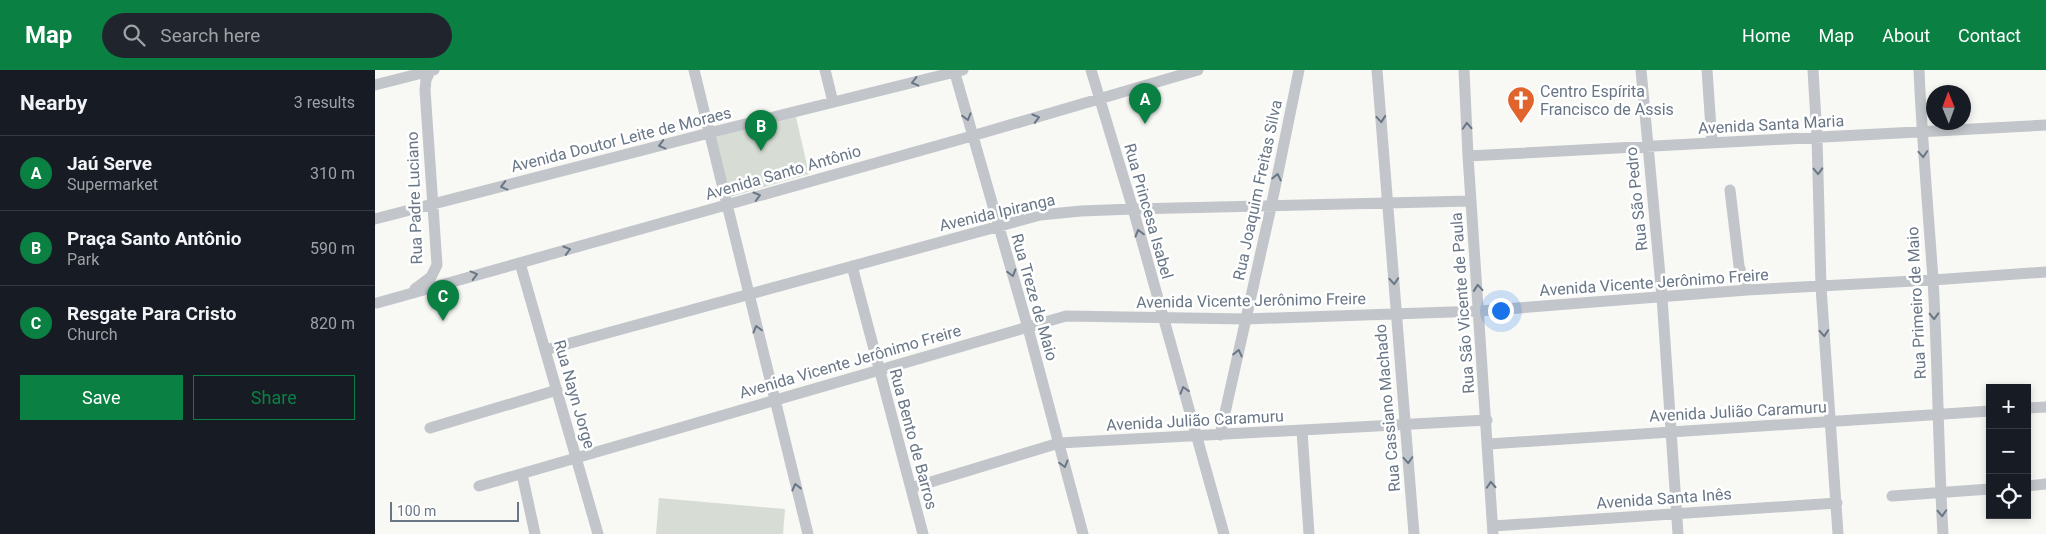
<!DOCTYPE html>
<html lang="en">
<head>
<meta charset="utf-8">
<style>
	:root { --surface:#171b24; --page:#20242c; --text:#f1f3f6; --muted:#9ea1a6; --line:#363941; --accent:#0b8043 }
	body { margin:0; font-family:Roboto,sans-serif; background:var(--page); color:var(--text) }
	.controls { position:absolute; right:15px; bottom:15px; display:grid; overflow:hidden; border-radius:0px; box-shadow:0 2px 8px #0003 }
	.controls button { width:45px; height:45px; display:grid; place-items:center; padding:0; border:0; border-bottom:1px solid var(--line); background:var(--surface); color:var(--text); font:25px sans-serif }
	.compass { position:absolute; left:1551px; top:15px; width:45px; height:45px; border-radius:50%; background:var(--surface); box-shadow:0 2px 8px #0003; rotate:359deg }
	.scale { position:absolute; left:15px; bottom:12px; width:129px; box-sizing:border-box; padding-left:5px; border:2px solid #687686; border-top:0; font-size:14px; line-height:18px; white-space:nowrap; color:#687686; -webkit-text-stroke:4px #fff; paint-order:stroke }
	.you { position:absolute; left:1125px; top:240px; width:18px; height:18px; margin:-12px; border:4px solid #fff; border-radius:50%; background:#1a73e8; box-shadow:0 0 0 8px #1a73e833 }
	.badge { display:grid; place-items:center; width:32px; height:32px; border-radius:50%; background:var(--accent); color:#fff; font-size:16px; font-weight:700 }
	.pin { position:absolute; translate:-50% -41px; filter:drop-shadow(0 1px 2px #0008) }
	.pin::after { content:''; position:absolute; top:26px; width:18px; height:15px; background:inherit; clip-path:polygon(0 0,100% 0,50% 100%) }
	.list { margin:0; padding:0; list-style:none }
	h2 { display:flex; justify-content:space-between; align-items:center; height:65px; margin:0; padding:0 20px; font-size:21px }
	h2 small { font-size:16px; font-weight:400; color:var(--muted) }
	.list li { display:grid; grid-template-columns:32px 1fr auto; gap:15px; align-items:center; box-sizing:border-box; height:75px; padding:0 20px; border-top:1px solid var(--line) }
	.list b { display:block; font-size:19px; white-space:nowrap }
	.list p { margin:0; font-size:16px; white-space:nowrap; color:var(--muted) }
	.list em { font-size:16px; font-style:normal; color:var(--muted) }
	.actions { display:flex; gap:10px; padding:15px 20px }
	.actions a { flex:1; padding:11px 0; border:1px solid var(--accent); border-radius:0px; text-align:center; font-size:18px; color:var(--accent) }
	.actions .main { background:var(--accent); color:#fff }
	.icon { flex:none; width:28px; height:28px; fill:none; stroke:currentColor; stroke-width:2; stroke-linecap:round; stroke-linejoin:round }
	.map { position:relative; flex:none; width:1671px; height:464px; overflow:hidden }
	header { display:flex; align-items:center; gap:30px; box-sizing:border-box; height:70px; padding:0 25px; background:var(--accent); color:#fff }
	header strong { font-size:24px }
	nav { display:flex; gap:28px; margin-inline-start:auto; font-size:18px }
	.search { width:350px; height:45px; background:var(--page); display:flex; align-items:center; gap:12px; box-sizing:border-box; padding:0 18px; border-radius:28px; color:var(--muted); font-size:19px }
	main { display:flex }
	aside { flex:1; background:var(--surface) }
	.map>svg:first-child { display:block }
	.green { fill:#d7ddd5 }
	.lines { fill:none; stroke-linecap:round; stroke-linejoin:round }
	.minor { stroke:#c2c5c9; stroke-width:11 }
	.oneway { stroke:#687686 }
	.labels { text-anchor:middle; stroke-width:5; stroke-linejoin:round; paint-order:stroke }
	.poi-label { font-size:16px; fill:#687686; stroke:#fff; text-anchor:start }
	.street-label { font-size:16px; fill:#687686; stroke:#fff }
</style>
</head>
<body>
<header>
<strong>Map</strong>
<div class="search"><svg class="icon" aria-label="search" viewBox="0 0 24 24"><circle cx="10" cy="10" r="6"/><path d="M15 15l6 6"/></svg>Search here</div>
<nav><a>Home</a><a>Map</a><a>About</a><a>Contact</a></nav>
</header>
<main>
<aside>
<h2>Nearby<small>3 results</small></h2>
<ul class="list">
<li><span class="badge">A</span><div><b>Jaú Serve</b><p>Supermarket</p></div><em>310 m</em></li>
<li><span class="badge">B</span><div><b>Praça Santo Antônio</b><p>Park</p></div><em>590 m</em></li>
<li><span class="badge">C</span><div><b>Resgate Para Cristo</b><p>Church</p></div><em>820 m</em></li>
</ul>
<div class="actions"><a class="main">Save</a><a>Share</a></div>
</aside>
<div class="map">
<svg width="1671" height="464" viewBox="0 0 1671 464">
	<rect width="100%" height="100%" fill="#f8f8f5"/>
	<path class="green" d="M 421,47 L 434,104 L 355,127 L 340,67 Z
		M 284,428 L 410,439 L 408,464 L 281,464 Z"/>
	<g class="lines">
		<path class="minor" d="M 319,0 L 433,464
			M 450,0 L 458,32
			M 579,0 L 653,258 L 708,464
			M 716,0 L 758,139 L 849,464
			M 1002,0 L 1039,464
			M 1089,0 L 1093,86 L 1118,464
			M 1266,0 L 1287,227 L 1303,464
			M 1332,0 L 1337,73
			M 1438,0 L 1442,68 L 1446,217 L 1463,464
			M 1544,0 C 1547,70 1553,139 1558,209 C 1563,294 1563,379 1568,464
			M 0,15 L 59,0
			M 1093,86 L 1671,55
			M 1355,120 L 1364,196 L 1372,220
			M 0,149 L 334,63 L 588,0
			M 145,193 L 223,464
			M 477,196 L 548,464
			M 40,219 L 56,207 L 62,195 L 50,20 L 51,10 L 55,1
			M 2,233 L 597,66 L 823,0
			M 170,280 L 665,145 L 706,141 L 758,139 L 1096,131
			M 1652,338 L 1671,337
			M 55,358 L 182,320
			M 927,361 L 934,464
			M 845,365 L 896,137 L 924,0
			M 1114,374 L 1615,341
			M 147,404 L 160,464
			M 104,416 L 691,246 L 871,249 L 1105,241 L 1372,220 L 1558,210 L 1671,202
			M 1652,416 L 1671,414
			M 536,418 L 684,373 L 1112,350
			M 1517,426 L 1615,419
			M 1118,456 L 1462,433"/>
	</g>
	<defs><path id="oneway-chevron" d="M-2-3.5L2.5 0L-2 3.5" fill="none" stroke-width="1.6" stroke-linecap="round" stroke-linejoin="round" transform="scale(1.25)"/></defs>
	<g class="oneway">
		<use href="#oneway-chevron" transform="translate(540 12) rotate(166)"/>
		<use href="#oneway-chevron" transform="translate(592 47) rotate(74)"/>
		<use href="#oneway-chevron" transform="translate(661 48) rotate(-16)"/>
		<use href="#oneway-chevron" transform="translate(1006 49) rotate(85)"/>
		<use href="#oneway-chevron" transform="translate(1092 56) rotate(-93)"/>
		<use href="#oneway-chevron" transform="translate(287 75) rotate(165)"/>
		<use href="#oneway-chevron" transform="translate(1548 84) rotate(86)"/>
		<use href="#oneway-chevron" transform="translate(1443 101) rotate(88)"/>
		<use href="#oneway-chevron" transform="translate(902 107) rotate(-78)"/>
		<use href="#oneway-chevron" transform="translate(129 116) rotate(165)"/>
		<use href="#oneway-chevron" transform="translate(382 126) rotate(-16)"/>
		<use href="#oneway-chevron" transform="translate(764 163) rotate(-105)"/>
		<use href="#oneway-chevron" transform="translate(192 180) rotate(-16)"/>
		<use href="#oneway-chevron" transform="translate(637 203) rotate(74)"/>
		<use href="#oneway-chevron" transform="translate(99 205) rotate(-15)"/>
		<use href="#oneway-chevron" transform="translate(1019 211) rotate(86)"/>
		<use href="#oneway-chevron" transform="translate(1103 218) rotate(-95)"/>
		<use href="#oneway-chevron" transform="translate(1559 246) rotate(88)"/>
		<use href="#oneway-chevron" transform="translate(382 259) rotate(-105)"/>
		<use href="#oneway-chevron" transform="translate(1449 263) rotate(86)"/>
		<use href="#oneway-chevron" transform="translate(863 283) rotate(-77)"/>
		<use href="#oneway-chevron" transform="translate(809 320) rotate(-107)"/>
		<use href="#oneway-chevron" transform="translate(1033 390) rotate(86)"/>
		<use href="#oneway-chevron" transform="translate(689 394) rotate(75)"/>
		<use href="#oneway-chevron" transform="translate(1116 415) rotate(-93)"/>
		<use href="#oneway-chevron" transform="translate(421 417) rotate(-104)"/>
		<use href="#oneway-chevron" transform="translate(1567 443) rotate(87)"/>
	</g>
	<defs>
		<g id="church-pin" transform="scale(1.4375)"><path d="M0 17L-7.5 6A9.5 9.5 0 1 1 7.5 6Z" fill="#e1642d" stroke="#fff"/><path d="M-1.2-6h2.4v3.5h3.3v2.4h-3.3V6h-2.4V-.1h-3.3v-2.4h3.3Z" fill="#fff"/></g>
	</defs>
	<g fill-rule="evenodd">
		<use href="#church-pin" x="1146" y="30"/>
	</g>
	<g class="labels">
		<g class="poi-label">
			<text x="1165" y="27">Centro Espírita<tspan x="1165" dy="18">Francisco de Assis</tspan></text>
		</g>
		<g class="street-label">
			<text transform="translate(1396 54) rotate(-3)" y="6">Avenida Santa Maria</text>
			<text transform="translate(246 69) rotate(-14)" y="6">Avenida Doutor Leite de Moraes</text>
			<text transform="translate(408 102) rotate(-16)" y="6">Avenida Santo Antônio</text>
			<text transform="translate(882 120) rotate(-78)" y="6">Rua Joaquim Freitas Silva</text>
			<text transform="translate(39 128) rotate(-92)" y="6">Rua Padre Luciano</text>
			<text transform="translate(1261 129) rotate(-96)" y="6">Rua São Pedro</text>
			<text transform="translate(774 141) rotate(74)" y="6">Rua Princesa Isabel</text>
			<text transform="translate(622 142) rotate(-13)" y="6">Avenida Ipiranga</text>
			<text transform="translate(1279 212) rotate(-4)" y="6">Avenida Vicente Jerônimo Freire</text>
			<text transform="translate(660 227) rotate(74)" y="6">Rua Treze de Maio</text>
			<text transform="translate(876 230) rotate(-1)" y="6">Avenida Vicente Jerônimo Freire</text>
			<text transform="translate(1087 233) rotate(-94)" y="6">Rua São Vicente de Paula</text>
			<text transform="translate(1541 233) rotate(-93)" y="6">Rua Primeiro de Maio</text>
			<text transform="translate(475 291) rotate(-16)" y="6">Avenida Vicente Jerônimo Freire</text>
			<text transform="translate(200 324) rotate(74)" y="6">Rua Nayn Jorge</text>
			<text transform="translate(1012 338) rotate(-95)" y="6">Rua Cassiano Machado</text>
			<text transform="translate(1363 341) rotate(-3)" y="6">Avenida Julião Caramuru</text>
			<text transform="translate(820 350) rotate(-3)" y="6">Avenida Julião Caramuru</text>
			<text transform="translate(539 369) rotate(75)" y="6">Rua Bento de Barros</text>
			<text transform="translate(1289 428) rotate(-4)" y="6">Avenida Santa Inês</text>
		</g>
	</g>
</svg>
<div class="controls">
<button>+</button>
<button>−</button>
<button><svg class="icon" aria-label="locate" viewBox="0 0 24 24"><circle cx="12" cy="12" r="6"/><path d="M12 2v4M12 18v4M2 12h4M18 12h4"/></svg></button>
</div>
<svg class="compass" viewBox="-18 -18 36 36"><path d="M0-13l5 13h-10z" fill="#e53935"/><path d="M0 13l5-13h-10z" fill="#9ea1a6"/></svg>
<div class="scale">100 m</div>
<div class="you"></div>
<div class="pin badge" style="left:770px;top:54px">A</div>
<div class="pin badge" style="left:386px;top:81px">B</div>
<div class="pin badge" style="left:68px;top:251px">C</div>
</div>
</main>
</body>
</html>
